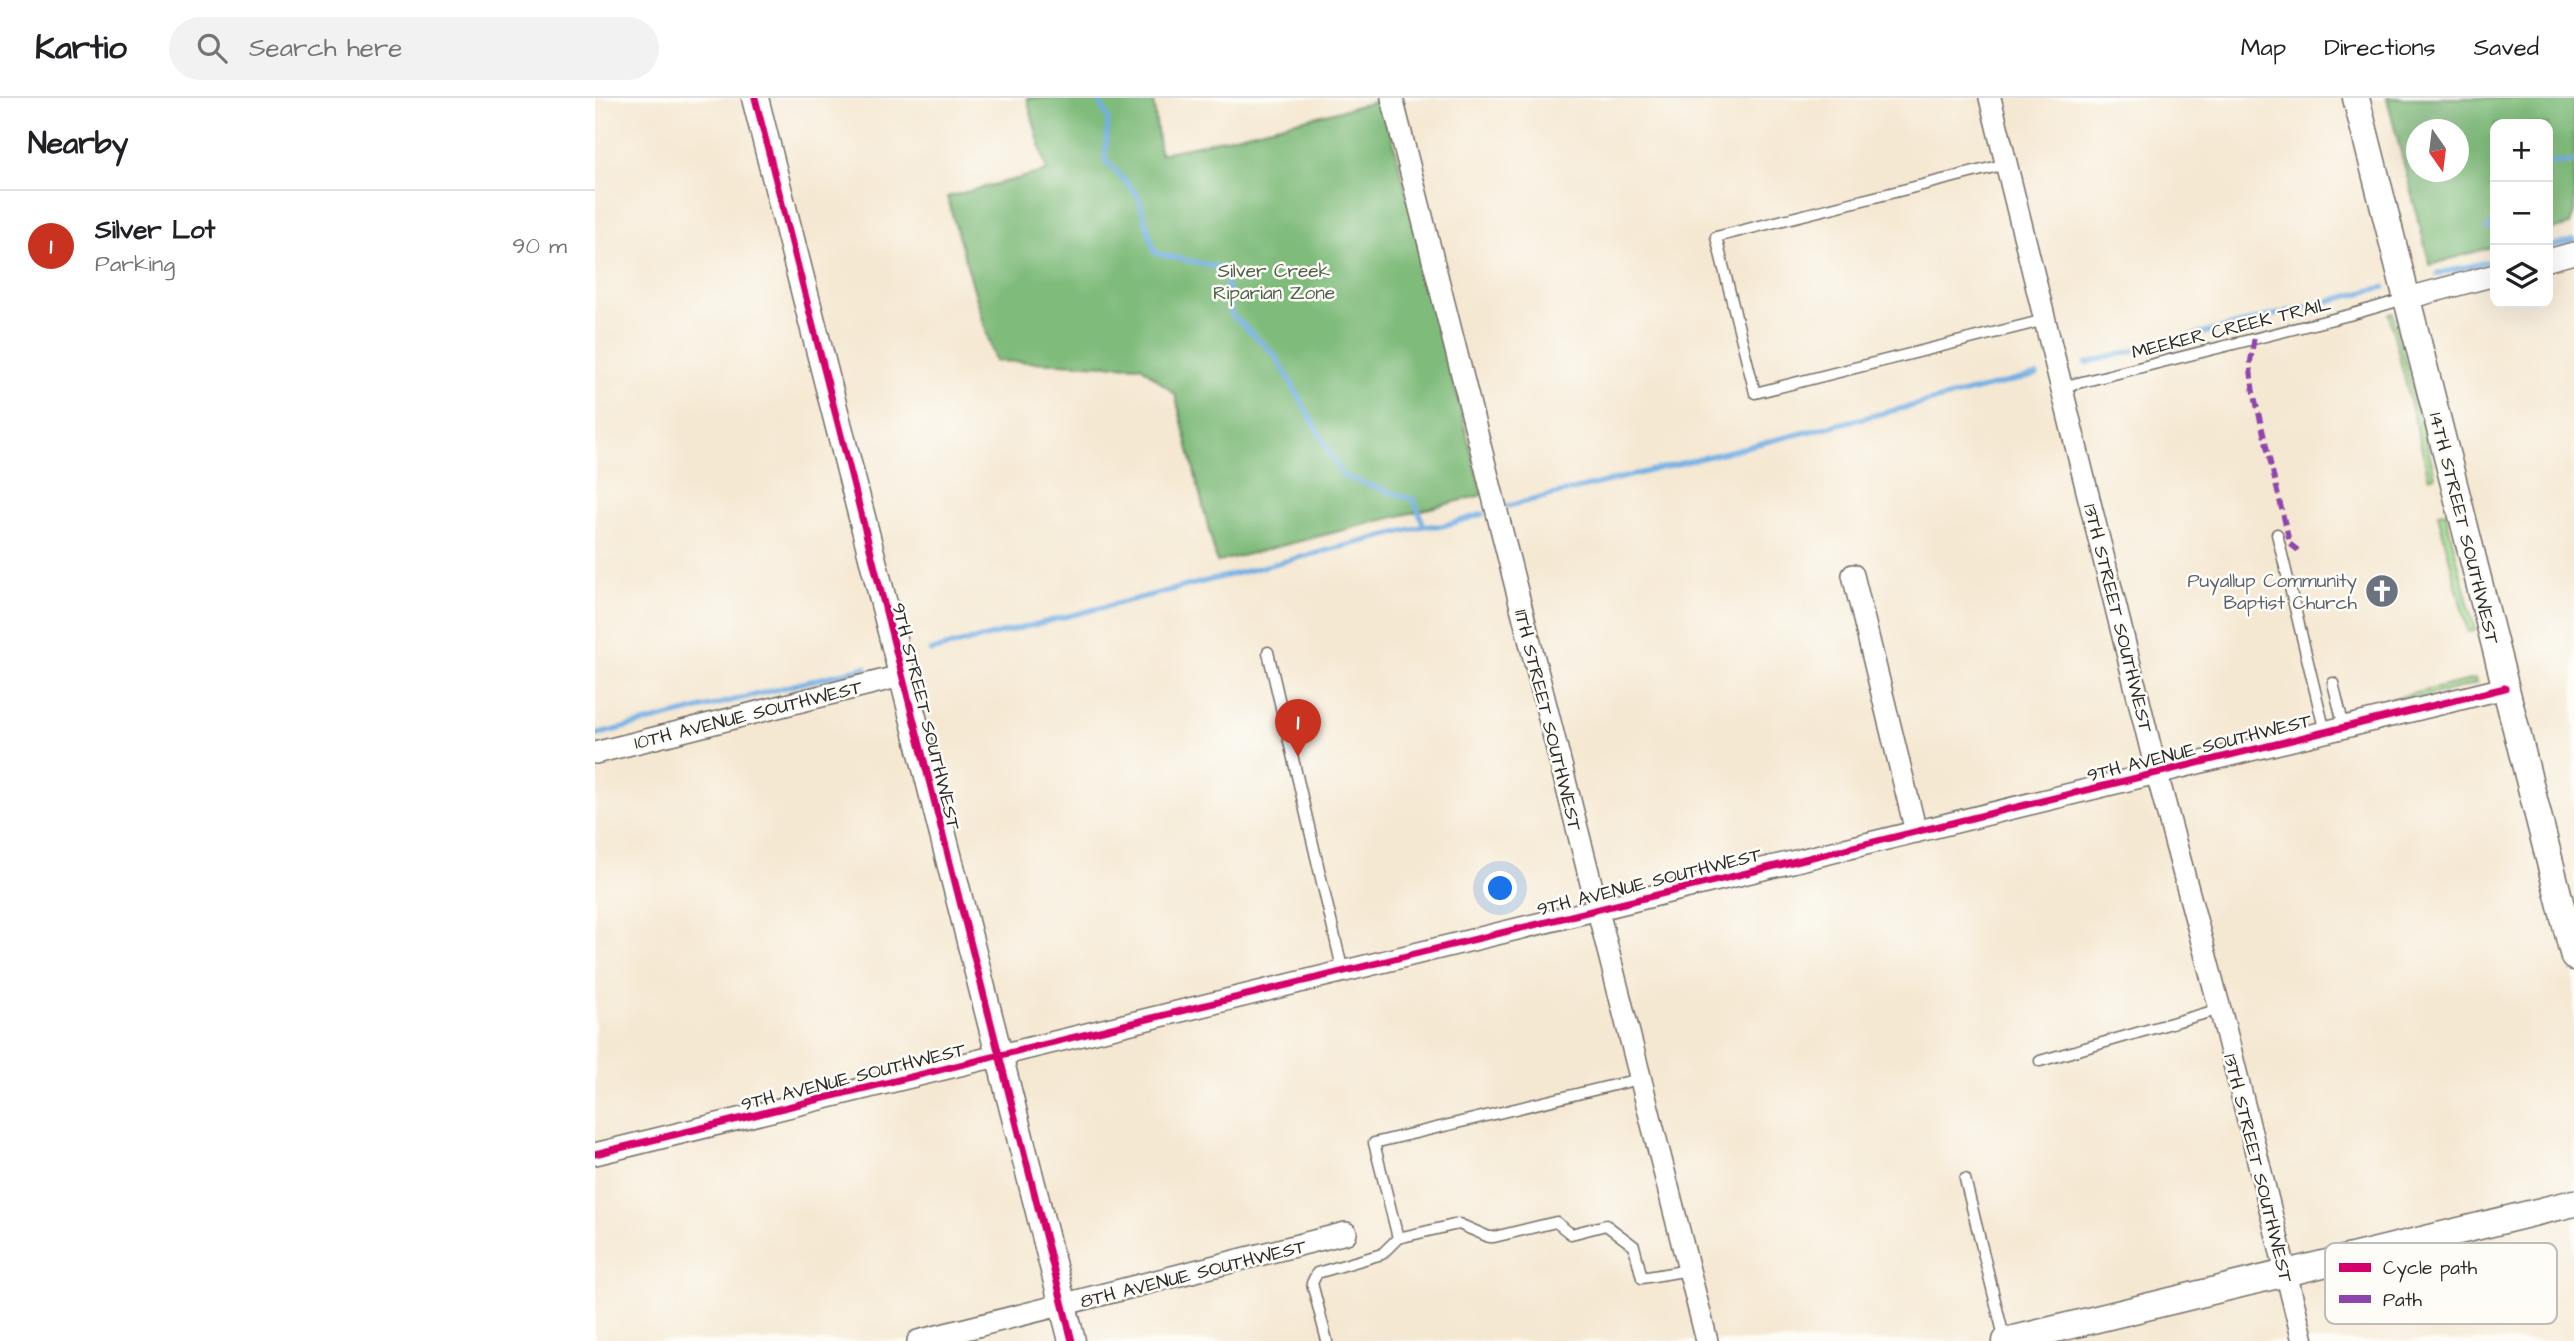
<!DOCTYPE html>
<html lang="en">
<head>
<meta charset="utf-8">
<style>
	:root { --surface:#fff; --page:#f2f2f2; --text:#202124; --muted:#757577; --line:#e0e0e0; --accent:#c8321e }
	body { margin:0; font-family:"Architects Daughter",sans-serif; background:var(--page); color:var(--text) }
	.controls { position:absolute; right:21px; top:21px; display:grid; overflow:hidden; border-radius:14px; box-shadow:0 7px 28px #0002 }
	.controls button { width:63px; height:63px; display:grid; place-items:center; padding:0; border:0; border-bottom:2px solid var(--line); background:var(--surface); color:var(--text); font:35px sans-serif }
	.compass { position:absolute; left:1811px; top:21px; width:63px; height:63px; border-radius:50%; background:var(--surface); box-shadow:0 7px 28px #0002; rotate:166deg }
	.you { position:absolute; left:906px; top:791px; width:24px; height:24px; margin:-18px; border:5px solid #fff; border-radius:50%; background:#1a73e8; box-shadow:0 0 0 10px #1a73e833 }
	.badge { display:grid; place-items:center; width:46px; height:46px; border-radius:50%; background:var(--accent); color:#fff; font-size:23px; font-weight:700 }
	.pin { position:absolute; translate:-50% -58px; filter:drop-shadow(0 2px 4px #0008) }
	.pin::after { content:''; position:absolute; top:37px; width:24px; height:21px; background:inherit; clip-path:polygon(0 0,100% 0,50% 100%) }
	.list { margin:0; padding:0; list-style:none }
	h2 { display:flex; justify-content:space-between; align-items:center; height:91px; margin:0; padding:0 28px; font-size:30px }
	h2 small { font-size:23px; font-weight:400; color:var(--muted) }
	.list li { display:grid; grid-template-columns:46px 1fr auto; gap:21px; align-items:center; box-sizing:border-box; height:112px; padding:0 28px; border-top:2px solid var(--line) }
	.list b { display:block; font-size:26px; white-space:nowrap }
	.list p { margin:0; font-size:23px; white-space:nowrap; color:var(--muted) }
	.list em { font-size:23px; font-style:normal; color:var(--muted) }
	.icon { flex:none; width:38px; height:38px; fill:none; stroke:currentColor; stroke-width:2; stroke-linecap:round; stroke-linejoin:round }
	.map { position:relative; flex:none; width:1979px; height:1243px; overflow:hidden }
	header { display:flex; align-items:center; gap:42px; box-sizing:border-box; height:98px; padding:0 35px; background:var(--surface); border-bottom:2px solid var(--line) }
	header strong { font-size:33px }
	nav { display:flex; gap:38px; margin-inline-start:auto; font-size:24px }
	.search { width:490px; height:63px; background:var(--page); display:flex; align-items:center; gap:18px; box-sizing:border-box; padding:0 24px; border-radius:38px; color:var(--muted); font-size:26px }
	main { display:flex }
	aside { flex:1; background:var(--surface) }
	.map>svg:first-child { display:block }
	.green { fill:#9fdb8f; stroke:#65835d; stroke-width:2 }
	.forest { fill:#7fbb7a; stroke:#557352; stroke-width:2; fill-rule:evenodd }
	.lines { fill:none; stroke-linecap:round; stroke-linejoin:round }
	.stream { stroke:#72afe4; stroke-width:5 }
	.service-casing { stroke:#726d65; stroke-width:13 }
	.minor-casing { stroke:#726d65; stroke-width:24 }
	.tertiary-casing { stroke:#726d65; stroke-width:29 }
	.service { stroke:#fff; stroke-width:10 }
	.minor { stroke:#fff; stroke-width:21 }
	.tertiary { stroke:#fff; stroke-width:26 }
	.quiet { stroke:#8e44ad; stroke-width:5; stroke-dasharray:10 5; stroke-linecap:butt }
	.cycleway-casing { stroke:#fdfcf7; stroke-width:11 }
	.cycleway { stroke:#d6006c; stroke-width:7 }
	.labels { text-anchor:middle; stroke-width:5; stroke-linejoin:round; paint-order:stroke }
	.park-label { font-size:19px; fill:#4e6049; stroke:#fdfcf7 }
	.street-label { font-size:19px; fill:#2b2b2b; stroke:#fdfcf7 }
	.worship-label { font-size:19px; fill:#5b616d; stroke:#fdfcf7; text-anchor:end }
	.key { fill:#fdfcf7; stroke:#bebdba; stroke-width:2 }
	.key-label { font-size:19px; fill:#2b2b2b }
</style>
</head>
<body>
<header>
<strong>Kartio</strong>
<div class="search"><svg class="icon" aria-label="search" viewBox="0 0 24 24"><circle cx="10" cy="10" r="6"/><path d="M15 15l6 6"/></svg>Search here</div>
<nav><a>Map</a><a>Directions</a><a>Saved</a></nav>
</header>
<main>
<aside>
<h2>Nearby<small></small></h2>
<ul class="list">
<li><span class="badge">1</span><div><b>Silver Lot</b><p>Parking</p></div><em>90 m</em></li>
</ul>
</aside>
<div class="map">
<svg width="1979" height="1243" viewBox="0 0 1979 1243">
	<rect width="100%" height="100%" fill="#fdfcf7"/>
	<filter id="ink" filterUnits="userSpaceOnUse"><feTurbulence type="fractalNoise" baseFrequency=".0143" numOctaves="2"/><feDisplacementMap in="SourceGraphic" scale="14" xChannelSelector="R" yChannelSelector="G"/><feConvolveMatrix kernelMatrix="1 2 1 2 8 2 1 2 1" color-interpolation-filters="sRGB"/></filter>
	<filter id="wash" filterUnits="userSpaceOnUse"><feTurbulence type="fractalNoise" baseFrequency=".00686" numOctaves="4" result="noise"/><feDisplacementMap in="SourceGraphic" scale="28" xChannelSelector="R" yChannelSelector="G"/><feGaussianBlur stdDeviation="1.57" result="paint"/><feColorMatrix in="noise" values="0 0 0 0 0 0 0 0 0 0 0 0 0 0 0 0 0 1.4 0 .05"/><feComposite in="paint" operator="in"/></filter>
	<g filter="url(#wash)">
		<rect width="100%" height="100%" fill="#f5e8d2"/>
		<path class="green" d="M 1798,215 L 1840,378 L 1834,380 L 1794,216 Z
			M 1850,414 L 1880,533 L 1873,534 L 1843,415 Z
			M 1880,581 L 1881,585 L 1876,587 L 1759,615 L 1758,610 Z"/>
		<path class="forest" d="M 432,0 L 558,0 L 565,56 L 788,2 L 887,397 L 622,464 L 580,296 L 546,268 L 400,263 L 352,99 L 452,73 Z
			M 1792,0 L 1979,0 L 1979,114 L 1975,127 L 1953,133 L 1953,26 L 1900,26 L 1900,148 L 1835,167 ZM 1822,32 L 1864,32 L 1864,74 L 1822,74 Z"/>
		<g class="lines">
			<path class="stream" d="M 503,0 L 513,21 L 510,61 L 543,98 L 560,155 L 630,171 L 636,216 L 681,258 L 748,378 L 819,402 L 829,428 L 847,428 L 888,416
				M 1953,65 L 1979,64
				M 1892,131 L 1900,125
				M 1953,149 L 1979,142
				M 1842,176 L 1900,162
				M 1491,265 L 1789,189
				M 913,408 L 1442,277
				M 335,553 L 829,428
				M 0,637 L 271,569"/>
		</g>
	</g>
	<g filter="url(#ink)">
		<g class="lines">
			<g class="service-casing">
				<path id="service" d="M 1411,66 L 1121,139 L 1160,295 L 1450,222
					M 1467,289 L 1758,216 L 1813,200
					M 1682,436 L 1730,634
					M 673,554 L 748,874
					M 1738,585 L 1749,629
					M 1445,963 L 1625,911
					M 1370,1081 L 1410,1243
					M 803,1140 L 779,1045 L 1044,981
					M 732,1243 L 717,1185 L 722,1175 L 787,1156 L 803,1140 L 859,1127 L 864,1126 L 894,1139 L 899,1139 L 961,1124 L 976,1136 L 1011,1127 L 1039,1148 L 1047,1180 L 1094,1172"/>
			</g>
			<g class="minor-casing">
				<path id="minor" d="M 797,0 L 1112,1243
					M 1395,0 L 1562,676 L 1629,926 L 1708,1243
					M 1953,162 L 1979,155
					M 1813,200 L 1900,177
					M 1258,477 L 1321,734
					M 0,655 L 306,578
					M 0,1056 L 1910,590
					M 323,1243 L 751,1135"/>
			</g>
			<g class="tertiary-casing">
				<path id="tertiary" d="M 160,0 L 477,1243
					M 1761,0 L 1979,859
					M 1411,1243 L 1979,1105"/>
			</g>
			<use href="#service" class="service"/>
			<use href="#minor" class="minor"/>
			<use href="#tertiary" class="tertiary"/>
			<path class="quiet" d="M 1659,241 L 1655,267 L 1658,292 L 1695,446 L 1704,453"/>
			<g class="cycleway-casing">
				<path id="cycleway" d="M 160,0 L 477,1243
					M 0,1056 L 1910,590"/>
			</g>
			<use href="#cycleway" class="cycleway"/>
		</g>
	</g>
	<defs>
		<g id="church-disc" transform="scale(1.75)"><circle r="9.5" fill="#6b7280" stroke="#fdfcf7"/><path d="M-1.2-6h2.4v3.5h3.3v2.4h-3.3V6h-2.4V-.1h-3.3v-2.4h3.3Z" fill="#fff"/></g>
	</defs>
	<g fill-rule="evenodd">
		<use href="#church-disc" x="1787" y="493"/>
	</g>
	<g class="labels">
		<g class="park-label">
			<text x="679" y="179">Silver Creek<tspan x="679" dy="22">Riparian Zone</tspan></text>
		</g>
		<g class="street-label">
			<text transform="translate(1636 229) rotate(-14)" y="7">MEEKER CREEK TRAIL</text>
			<text transform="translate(1870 430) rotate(76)" y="7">14TH STREET SOUTHWEST</text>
			<text transform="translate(1524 520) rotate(76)" y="7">13TH STREET SOUTHWEST</text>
			<text transform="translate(153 616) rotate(-14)" y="7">10TH AVENUE SOUTHWEST</text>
			<text transform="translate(332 618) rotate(76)" y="7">9TH STREET SOUTHWEST</text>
			<text transform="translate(954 622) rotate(76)" y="7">11TH STREET SOUTHWEST</text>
			<text transform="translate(1604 649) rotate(-14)" y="7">9TH AVENUE SOUTHWEST</text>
			<text transform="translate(1054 783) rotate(-14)" y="7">9TH AVENUE SOUTHWEST</text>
			<text transform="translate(258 978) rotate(-14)" y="7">9TH AVENUE SOUTHWEST</text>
			<text transform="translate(1664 1070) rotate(76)" y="7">13TH STREET SOUTHWEST</text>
			<text transform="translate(598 1175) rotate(-14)" y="7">8TH AVENUE SOUTHWEST</text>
		</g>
		<g class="worship-label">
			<text x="1762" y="489">Puyallup Community<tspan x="1762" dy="22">Baptist Church</tspan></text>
		</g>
	</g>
	<rect x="1730" y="1145" width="232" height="81" rx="10" class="key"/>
	<rect x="1744" y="1165" width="32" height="9" fill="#d6006c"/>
	<rect x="1744" y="1197" width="32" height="8" fill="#8e44ad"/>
	<g class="key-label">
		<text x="1788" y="1176">Cycle path</text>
		<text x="1788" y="1208">Path</text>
	</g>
</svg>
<div class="controls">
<button>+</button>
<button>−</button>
<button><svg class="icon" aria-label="layers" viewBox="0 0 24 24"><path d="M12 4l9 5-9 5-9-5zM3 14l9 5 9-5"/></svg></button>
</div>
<svg class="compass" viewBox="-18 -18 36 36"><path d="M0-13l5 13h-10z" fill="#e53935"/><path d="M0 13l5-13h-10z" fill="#757577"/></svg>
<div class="you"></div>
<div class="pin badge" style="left:703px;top:659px">1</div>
</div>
</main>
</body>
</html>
